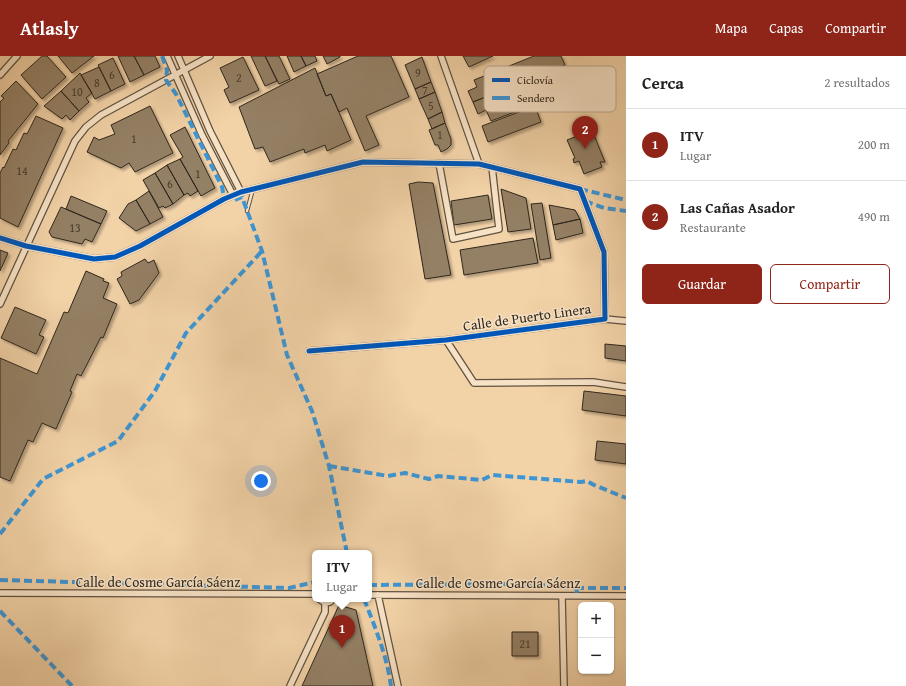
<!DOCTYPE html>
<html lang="es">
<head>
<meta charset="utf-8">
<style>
	:root { --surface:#fff; --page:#f2f2f2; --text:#222; --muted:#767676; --line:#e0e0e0; --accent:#8f2418 }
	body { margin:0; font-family:"Gentium Book Plus",serif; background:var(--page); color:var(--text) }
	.controls { position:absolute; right:12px; bottom:12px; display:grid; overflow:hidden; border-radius:6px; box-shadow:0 1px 3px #0004 }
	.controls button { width:36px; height:36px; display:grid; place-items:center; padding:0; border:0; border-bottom:1px solid var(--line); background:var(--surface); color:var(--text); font:20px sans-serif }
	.you { position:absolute; left:261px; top:425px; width:14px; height:14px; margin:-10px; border:3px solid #fff; border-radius:50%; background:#1a73e8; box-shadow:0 0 0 6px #1a73e833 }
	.badge { display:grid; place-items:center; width:26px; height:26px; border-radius:50%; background:var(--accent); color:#fff; font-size:13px; font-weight:700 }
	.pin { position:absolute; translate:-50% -33px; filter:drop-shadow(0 1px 2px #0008) }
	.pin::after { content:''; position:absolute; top:21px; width:14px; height:12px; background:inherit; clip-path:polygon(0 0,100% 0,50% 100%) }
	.popup { position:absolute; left:312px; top:494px; width:60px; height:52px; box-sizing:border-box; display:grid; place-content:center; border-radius:6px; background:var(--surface); filter:drop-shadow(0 1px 3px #0005); font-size:13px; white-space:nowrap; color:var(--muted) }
	.popup b { font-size:15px; color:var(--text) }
	.popup::after { content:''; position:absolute; left:50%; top:100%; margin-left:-8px; border:8px solid transparent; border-top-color:var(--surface) }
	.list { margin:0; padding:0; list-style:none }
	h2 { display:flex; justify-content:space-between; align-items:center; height:52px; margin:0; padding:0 16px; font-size:17px }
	h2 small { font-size:13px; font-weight:400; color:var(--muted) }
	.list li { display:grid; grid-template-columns:26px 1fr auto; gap:12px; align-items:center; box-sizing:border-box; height:72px; padding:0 16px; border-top:1px solid var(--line) }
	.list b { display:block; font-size:15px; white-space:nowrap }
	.list p { margin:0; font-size:13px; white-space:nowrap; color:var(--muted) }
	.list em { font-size:13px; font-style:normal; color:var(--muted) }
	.actions { display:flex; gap:8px; padding:12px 16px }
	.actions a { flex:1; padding:9px 0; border:1px solid var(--accent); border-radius:6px; text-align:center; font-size:14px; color:var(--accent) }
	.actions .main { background:var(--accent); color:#fff }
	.map { position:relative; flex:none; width:626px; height:630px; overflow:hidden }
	header { display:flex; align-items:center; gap:24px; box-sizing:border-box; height:56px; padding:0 20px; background:var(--accent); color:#fff }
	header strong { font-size:19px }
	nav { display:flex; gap:22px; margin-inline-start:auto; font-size:14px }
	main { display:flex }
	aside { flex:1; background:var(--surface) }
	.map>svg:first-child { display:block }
	.building { fill:#948065; stroke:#2f271d; filter:url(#shadow) }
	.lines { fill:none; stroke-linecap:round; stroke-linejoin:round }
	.lane-casing { stroke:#605240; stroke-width:4.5 }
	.street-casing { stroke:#605240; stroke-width:8 }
	.lane { stroke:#f7e2c6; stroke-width:2.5 }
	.street { stroke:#f7e2c6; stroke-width:5.5 }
	.quiet { stroke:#3d96d5; stroke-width:4; stroke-dasharray:8 4; stroke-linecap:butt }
	.cycleway-casing { stroke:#f7e2c6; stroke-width:8 }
	.cycleway { stroke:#0057b8; stroke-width:5 }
	.labels { text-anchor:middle; stroke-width:3; stroke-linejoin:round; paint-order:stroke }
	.number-label { font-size:12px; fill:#483d2f }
	.street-label { font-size:14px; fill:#2f271d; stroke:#f7e2c6 }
	.key { fill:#f7e2c6; stroke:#bbaa93; stroke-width:1 }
	.key-label { font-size:11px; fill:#2f271d }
</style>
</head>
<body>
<header>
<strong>Atlasly</strong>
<nav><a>Mapa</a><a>Capas</a><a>Compartir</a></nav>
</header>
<main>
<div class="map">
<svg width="626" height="630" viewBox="0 0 626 630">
	<defs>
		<filter id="shadow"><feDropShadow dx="2.5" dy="2.5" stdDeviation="1" flood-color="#0004"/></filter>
	</defs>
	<rect width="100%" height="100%" fill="#f2d2a7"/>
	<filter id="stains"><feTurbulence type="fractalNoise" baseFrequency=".005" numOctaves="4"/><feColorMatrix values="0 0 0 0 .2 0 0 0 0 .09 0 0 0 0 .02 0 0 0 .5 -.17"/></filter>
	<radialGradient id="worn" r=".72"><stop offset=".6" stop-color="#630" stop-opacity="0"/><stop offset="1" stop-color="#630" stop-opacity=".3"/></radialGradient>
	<path class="building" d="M 42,0 L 47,0 L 66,21 L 42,43 L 21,19 Z
		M 58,0 L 94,0 L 72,17 Z
		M 118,0 L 134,0 L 144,19 L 130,26 Z
		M 134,0 L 155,0 L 160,11 L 144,19 Z
		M 251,0 L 265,0 L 277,25 L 265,30 Z
		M 265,0 L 279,0 L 290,23 L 279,28 Z
		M 287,0 L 301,0 L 306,10 L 294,16 Z
		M 301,0 L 315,0 L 317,5 L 306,10 Z
		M 323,0 L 340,0 L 340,1 L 327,8 Z
		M 358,0 L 391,0 L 409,41 L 366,60 L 379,89 L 365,95 L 347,52 L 339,56 L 331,38 L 326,40 L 317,18 Z
		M 463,0 L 493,0 L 469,11 Z
		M 534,0 L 561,0 L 565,9 L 473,46 L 468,35 L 477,31 L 474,24 Z
		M 243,1 L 259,34 L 230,47 L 224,34 L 229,31 L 220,12 Z
		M 422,1 L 431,26 L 415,33 L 405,9 Z
		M 113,2 L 125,28 L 111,35 L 98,9 Z
		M 99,11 L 111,35 L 95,43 L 81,19 Z
		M 560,11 L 570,35 L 491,65 L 486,54 L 478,58 L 473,46 Z
		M 315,12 L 326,40 L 331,38 L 351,84 L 327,95 L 325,89 L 305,97 L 304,93 L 270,106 L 263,91 L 255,93 L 239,51 Z
		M 80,17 L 92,37 L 86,42 L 89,46 L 79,55 L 61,35 Z
		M 16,25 L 38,48 L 8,85 L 9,87 L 0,99 L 0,46 L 4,42 L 1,40 Z
		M 431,26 L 435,36 L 419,43 L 415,33 Z
		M 61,35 L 79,55 L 70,64 L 66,59 L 62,63 L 44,50 Z
		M 435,36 L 442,56 L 428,63 L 419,43 Z
		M 150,50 L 173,97 L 135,116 L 129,107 L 121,112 L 87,96 L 94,81 L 99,84 L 115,78 L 111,69 Z
		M 535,50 L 541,66 L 488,86 L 482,70 Z
		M 442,56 L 445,67 L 432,73 L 428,63 Z
		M 36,60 L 63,72 L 18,171 L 0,162 L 0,117 L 3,111 L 4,112 L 13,93 L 16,94 L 24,77 L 27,78 Z
		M 445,67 L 451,83 L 451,89 L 447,93 L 441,96 L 438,89 L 435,89 L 429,74 Z
		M 185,71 L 215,132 L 201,140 L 180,103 L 183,101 L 170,79 Z
		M 592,74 L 605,106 L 600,106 L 602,111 L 584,118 L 579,105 L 574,107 L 573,103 L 575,102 L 567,84 Z
		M 180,103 L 198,135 L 190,140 L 188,137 L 184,139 L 167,109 Z
		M 167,109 L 184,139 L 173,148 L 155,117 Z
		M 155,117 L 173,148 L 165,152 L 163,150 L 159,152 L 143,124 Z
		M 418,126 L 433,127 L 451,219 L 425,223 L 409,128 Z
		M 501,133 L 526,142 L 531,173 L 508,176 Z
		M 149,135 L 163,161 L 150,168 L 136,144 Z
		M 488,139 L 492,163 L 454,169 L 451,145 Z
		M 71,140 L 107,155 L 101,168 L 66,153 Z
		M 136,144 L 150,168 L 136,175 L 119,162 L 128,148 Z
		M 542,147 L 551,202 L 540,204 L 531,148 Z
		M 549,149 L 575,154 L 580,163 L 553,169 Z
		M 61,151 L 101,168 L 92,186 L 85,183 L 82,188 L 52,181 L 49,176 Z
		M 580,163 L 583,177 L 556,184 L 553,169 Z
		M 533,182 L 538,207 L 464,219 L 460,194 Z
		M 0,194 L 8,197 L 0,215 Z
		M 145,203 L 148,207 L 154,204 L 159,217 L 139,244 L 130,248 L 117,223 L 122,220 L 121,216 Z
		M 86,215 L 104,223 L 103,225 L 109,227 L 103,242 L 117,248 L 103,282 L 101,281 L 81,320 L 77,318 L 70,335 L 72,336 L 56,373 L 42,367 L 33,386 L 28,384 L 10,425 L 0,421 L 0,302 L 37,318 L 64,256 L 68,257 Z
		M 15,251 L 46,264 L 39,279 L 44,281 L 36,298 L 1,282 Z
		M 605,288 L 626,290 L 626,305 L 605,302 Z
		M 584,335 L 626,340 L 626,360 L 582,354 Z
		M 597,385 L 626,388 L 626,408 L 595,404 Z
		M 339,549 L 356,554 L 373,630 L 302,630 Z
		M 512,576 L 538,576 L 538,600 L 512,600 Z"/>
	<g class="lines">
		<g class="lane-casing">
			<path id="lane" d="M 247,155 L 253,133"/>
		</g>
		<g class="street-casing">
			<path id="street" d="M 167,0 L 202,79 L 233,139
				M 178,0 L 210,75 L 241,136
				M 441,0 L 479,108
				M 0,19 L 17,0
				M 439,107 L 453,183 L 499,173 L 492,111
				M 0,182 L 26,190 L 94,203 L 115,201 L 140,190 L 224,143 L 241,136 L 363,106 L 479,108 L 580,133 L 604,196 L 605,263 L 446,284 L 309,295
				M 0,248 L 75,85 L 86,71 L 101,59 L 210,0
				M 605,263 L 626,265
				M 446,284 L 474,327 L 593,326 L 626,331
				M 0,537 L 315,538
				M 369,539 L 626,540
				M 378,539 L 398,630
				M 562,540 L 564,630
				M 319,543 L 325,547 L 330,546 L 333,543
				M 290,630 L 325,556 L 325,547"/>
		</g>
		<use href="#lane" class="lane"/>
		<use href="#street" class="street"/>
		<path class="quiet" d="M 162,0 L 167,14 L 166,24 L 176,38 L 222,131 L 225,146
			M 580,133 L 626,144
			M 235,144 L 242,141 L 262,195 L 287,299 L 312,355 L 329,410 L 347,497
			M 585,145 L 604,152 L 626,155
			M 329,410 L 388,420 L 405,417 L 429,423 L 438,420 L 482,424 L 492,419 L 581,426 L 587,425 L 594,429 L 626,442
			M 0,478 L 43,423 L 118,385 L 155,335 L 186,277 L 262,195
			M 0,524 L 289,532 L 315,526
			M 369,529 L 527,528 L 576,532 L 578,540
			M 576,532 L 626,532
			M 364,543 C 375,571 387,600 391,630
			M 0,555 L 72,630"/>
		<g class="cycleway-casing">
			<path id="cycleway" d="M 0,182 L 26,190 L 94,203 L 115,201 L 140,190 L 224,143 L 241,136 L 363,106 L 479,108 L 580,133 L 604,196 L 605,263 L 446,284 L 309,295"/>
		</g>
		<use href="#cycleway" class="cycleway"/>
	</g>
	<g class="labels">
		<g class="number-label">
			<text x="418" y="21">9</text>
			<text x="112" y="23">6</text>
			<text x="239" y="26">2</text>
			<text x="97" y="31">8</text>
			<text x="425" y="39">7</text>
			<text x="77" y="40">10</text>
			<text x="431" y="54">5</text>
			<text x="440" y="83">1</text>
			<text x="134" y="87">1</text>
			<text x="22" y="119">14</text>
			<text x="198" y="122">1</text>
			<text x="170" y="132">6</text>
			<text x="75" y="176">13</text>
			<text x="525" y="592">21</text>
		</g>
		<g class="street-label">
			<text transform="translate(527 261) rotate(-8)" y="5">Calle de Puerto Linera</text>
			<text x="158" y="531">Calle de Cosme García Sáenz</text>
			<text x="498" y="532">Calle de Cosme García Sáenz</text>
		</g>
	</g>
	<rect x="484" y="10" width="132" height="46" rx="6" class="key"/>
	<rect x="492" y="22" width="18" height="4" fill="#0057b8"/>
	<rect x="492" y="40" width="18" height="4" fill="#3d96d5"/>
	<g class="key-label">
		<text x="517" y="28">Ciclovía</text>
		<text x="517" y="46">Sendero</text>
	</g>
	<rect width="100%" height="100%" filter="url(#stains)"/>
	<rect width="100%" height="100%" fill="url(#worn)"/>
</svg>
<div class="controls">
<button>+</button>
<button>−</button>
</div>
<div class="you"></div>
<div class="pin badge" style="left:342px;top:592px">1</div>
<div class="popup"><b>ITV</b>Lugar</div>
<div class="pin badge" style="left:585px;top:93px">2</div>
</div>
<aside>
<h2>Cerca<small>2 resultados</small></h2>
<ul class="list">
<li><span class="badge">1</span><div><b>ITV</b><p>Lugar</p></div><em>200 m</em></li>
<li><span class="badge">2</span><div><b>Las Cañas Asador</b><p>Restaurante</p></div><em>490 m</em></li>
</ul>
<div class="actions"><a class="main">Guardar</a><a>Compartir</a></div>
</aside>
</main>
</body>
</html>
